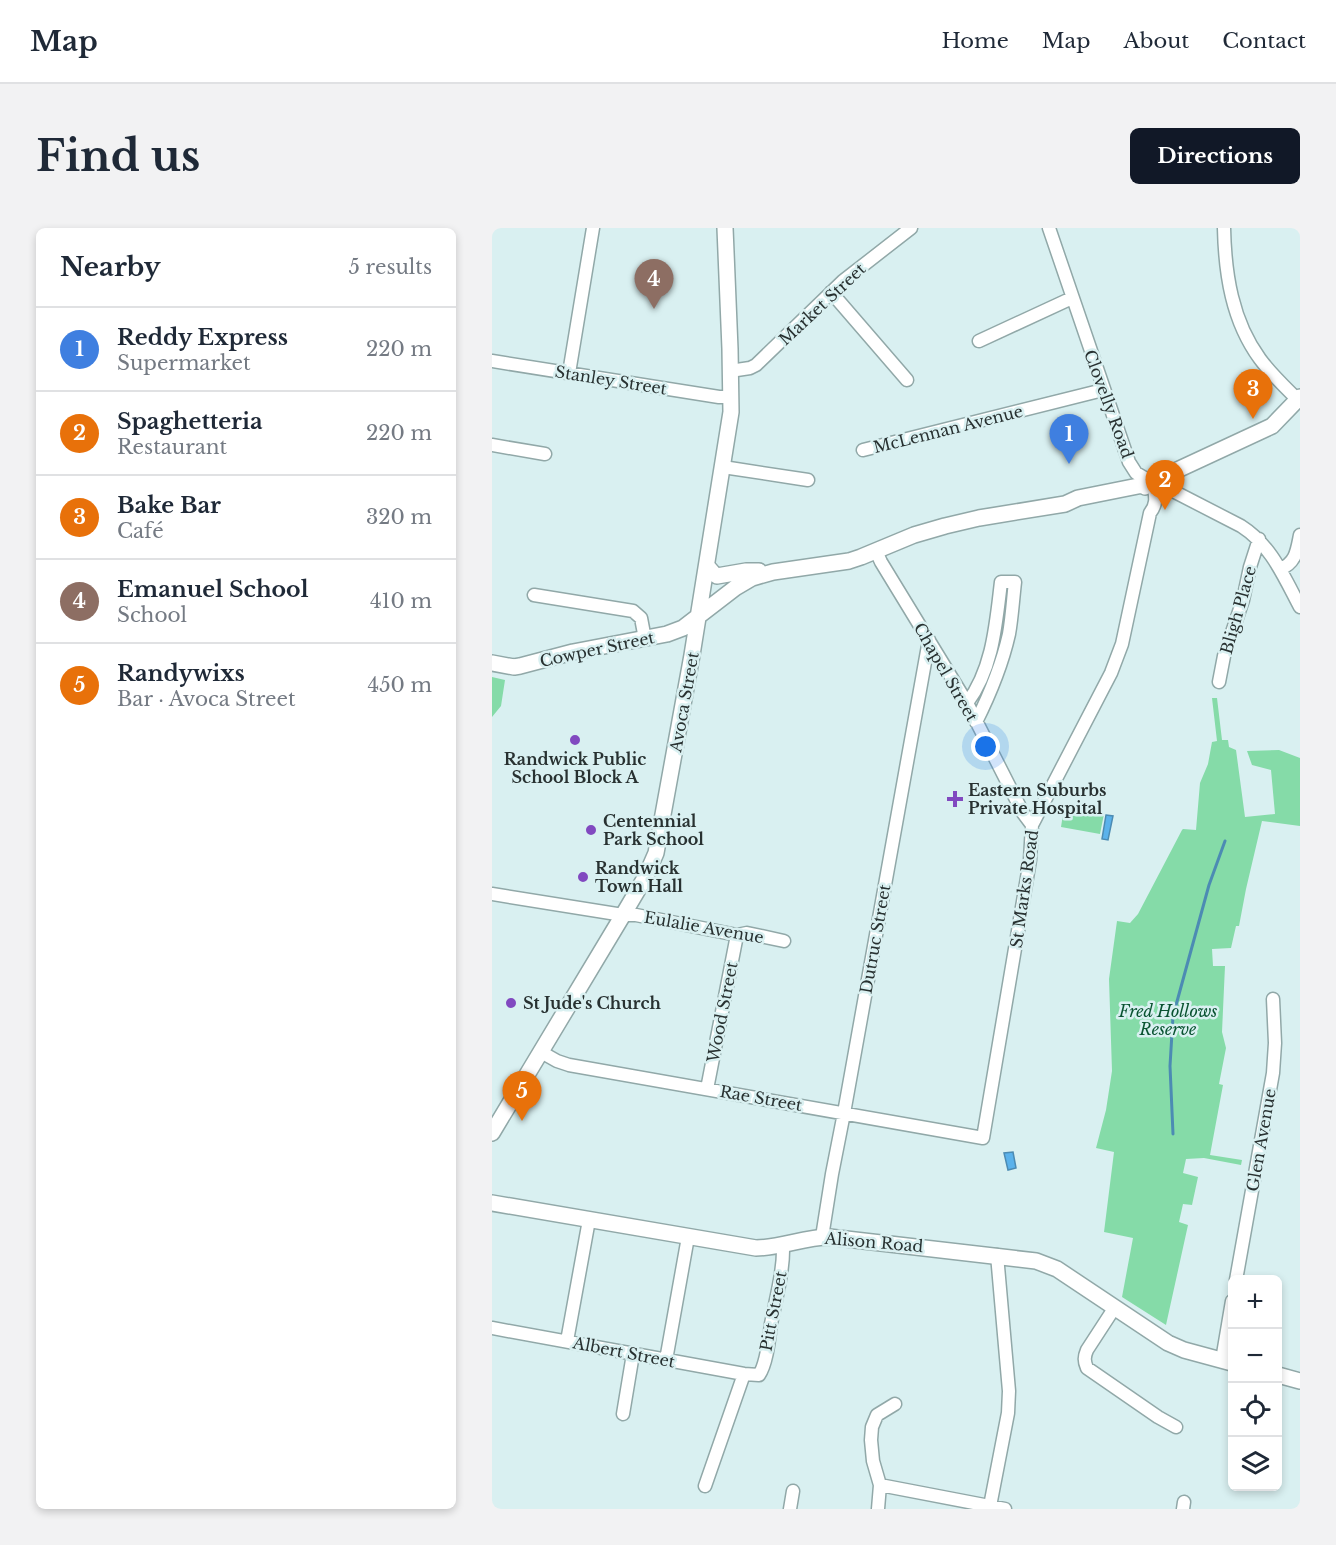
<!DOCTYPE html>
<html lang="en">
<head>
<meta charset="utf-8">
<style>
	:root { --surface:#fff; --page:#f2f2f3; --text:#1f2937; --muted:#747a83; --line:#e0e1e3; --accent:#111827 }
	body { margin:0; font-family:"Libre Baskerville",serif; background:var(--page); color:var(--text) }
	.controls { position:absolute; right:18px; bottom:18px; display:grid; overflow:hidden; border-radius:9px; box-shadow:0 3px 9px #0003 }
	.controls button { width:54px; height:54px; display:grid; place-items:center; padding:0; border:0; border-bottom:2px solid var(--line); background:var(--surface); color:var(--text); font:30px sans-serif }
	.you { position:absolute; left:494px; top:519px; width:21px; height:21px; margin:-15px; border:4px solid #fff; border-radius:50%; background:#1a73e8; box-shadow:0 0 0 9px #1a73e833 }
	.badge { display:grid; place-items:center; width:39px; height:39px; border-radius:50%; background:var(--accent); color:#fff; font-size:20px; font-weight:700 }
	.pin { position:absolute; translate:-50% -50px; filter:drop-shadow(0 2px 3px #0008) }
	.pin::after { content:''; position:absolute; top:32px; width:21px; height:18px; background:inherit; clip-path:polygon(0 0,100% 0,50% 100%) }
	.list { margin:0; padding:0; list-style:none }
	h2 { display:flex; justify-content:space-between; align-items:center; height:78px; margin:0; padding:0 24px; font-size:26px }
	h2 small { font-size:20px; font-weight:400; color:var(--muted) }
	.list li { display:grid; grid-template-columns:39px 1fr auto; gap:18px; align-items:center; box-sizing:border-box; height:84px; padding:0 24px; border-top:2px solid var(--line) }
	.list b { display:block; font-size:22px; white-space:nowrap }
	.list p { margin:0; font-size:20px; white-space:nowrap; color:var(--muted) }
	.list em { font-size:20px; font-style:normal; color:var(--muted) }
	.icon { flex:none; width:33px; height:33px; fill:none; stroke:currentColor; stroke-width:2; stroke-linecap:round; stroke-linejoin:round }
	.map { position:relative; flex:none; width:808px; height:1281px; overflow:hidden; border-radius:9px }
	header { display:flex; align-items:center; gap:36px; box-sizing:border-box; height:84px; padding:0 30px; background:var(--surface); border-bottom:2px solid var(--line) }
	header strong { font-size:28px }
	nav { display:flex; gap:33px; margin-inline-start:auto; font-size:21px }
	.intro { display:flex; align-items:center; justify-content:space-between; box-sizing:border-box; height:144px; padding:0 36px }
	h1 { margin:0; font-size:42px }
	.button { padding:15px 27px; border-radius:9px; background:var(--accent); color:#fff; font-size:21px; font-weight:700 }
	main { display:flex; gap:36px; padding:0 36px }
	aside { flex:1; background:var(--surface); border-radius:9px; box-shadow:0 3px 9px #0003 }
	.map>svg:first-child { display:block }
	.green { fill:#85dba8 }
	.water { fill:#5bb2eb; stroke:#4c8bb3; stroke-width:1.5 }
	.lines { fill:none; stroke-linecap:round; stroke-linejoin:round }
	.stream { stroke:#4c8bb3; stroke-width:3 }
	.minor-casing { stroke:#91a8a8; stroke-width:15 }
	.major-casing { stroke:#91a8a8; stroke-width:18 }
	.minor { stroke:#fff; stroke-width:12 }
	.major { stroke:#fff; stroke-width:15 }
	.poi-dot { fill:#8149c0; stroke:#d9f0f1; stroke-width:2 }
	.labels { text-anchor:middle; stroke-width:5; stroke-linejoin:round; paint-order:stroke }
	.street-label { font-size:16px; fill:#283131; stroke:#d9f0f1 }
	.poi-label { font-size:16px; font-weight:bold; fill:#283131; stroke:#d9f0f1; text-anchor:start }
	.park-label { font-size:16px; font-style:italic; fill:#095331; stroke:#d9f0f1 }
</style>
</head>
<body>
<header>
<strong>Map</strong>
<nav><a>Home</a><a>Map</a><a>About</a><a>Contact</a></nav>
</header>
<div class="intro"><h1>Find us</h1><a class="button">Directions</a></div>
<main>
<aside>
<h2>Nearby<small>5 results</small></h2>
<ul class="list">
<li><span class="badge" style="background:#3f7fe0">1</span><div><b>Reddy Express</b><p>Supermarket</p></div><em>220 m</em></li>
<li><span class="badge" style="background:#e8710a">2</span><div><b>Spaghetteria</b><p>Restaurant</p></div><em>220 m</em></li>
<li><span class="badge" style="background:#e8710a">3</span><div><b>Bake Bar</b><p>Café</p></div><em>320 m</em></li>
<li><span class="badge" style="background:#8d6e63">4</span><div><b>Emanuel School</b><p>School</p></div><em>410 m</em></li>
<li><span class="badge" style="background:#e8710a">5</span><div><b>Randywixs</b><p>Bar · Avoca Street</p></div><em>450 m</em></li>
</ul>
</aside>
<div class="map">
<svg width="808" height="1281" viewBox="0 0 808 1281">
	<rect width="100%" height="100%" fill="#d9f0f1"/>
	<path class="green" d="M 0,449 L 13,452 L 9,478 L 0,489 Z
		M 720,470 L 725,470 L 730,512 L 736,512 L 737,519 L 744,522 L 753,589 L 783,586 L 779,542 L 760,537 L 755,523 L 787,522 L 808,530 L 808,598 L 770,593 L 754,661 L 747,698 L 744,698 L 739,720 L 720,721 L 721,738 L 733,738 L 730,804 L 734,820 L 727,856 L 731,857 L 718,927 L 750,932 L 749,937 L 712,930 L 694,931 L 691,945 L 706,949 L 700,977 L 691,976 L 687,994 L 696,997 L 674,1097 L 630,1069 L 641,1010 L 612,1004 L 622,924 L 604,920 L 614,882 L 620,843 L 617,751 L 625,693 L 638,695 L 646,686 L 690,602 L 691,601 L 704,602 L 708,555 L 716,536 L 720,514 L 725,513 Z
		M 572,580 L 612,586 L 608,606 L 569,599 Z"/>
	<path class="water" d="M 614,587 L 621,588 L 616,612 L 610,611 Z
		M 521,924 L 524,940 L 516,942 L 512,925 Z"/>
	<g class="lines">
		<path class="stream" d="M 681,906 L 678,838 L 681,788 L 717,657 L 733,613"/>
		<g class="minor-casing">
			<path id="minor" d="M 557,0 L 637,234 L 644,245 L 661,255 L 681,263 L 749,298 C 779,317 792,349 808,379
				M 732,0 C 733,46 740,93 768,131 C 779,146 793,159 806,172
				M 339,64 L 415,152
				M 487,113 L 580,70
				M 0,133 L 227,169 L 239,169
				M 238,143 L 258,140 L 264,137 L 351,53 L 419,0
				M 77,145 L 101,0
				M 0,217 L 53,226
				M 371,222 L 611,162
				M 231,239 L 316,252
				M 384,323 L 389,334 L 475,475 L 531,585 L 540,597
				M 788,341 C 804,335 805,322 808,307
				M 42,367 L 141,383 L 149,390 L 153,411
				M 727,454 L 732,428 L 751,372 L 758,339 L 767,311
				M 475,475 C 501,441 504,395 509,354 L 523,354 C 521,371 520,389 517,406 C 510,437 498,466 484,494
				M 0,666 L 131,687 L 144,687 L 245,707 L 255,705 L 292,713
				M 49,824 L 65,833 L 77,837 L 491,910 L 538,632 L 540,597 L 619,445 L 630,416 L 658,285 C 666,275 663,267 661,255
				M 215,861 L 245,707
				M 330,1009 L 340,946 L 352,885 L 437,412
				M 744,1052 L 781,845 L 783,815 L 781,771
				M 623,1079 L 595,1122 C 592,1129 592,1133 595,1140 L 666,1189 L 684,1199
				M 0,1100 L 252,1146 L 267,1147 C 275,1135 277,1111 279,1096 C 284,1070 292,1042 291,1016
				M 75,1113 L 97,992
				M 174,1132 L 196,1009
				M 730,1132 L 740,1073
				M 131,1186 L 141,1126
				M 388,1257 L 513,1281
				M 213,1258 L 252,1146
				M 498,1278 L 516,1185 L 517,1163 L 505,1027
				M 298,1281 L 301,1263
				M 386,1281 L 388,1257 L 381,1233 L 379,1212 L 380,1199 L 385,1187 L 403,1176
				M 691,1281 L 692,1274"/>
		</g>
		<g class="major-casing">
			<path id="major" d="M 653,259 L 681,244 L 780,198 L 808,169
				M 215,338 L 221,345 L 225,348 L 254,343 L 267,343
				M 0,435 L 22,439 L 28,438 L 81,424 L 175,406 L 191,400 L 243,360 L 260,350 L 281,344 L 357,333 L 369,329 L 422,307 L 453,298 L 487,290 L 573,276 L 586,270 L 661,255
				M 0,905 L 131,687 L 154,648 L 164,625 L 200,427 L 239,184 L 238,121 L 233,0
				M 0,975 L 264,1020 C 289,1020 312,1009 337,1009 L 544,1033 L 565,1041 L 676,1115 L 692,1122 L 740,1135
				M 786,1147 L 808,1153"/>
		</g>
		<use href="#minor" class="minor"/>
		<use href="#major" class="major"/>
	</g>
	<g class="poi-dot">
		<circle cx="83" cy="512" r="6"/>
		<path d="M460 562h6v6h6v6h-6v6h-6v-6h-6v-6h6z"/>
		<circle cx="99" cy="602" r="6"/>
		<circle cx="91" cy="649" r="6"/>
		<circle cx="19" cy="775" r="6"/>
	</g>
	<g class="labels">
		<g class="street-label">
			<text transform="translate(330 76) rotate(-43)" y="6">Market Street</text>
			<text transform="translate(119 152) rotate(9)" y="6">Stanley Street</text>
			<text transform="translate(617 176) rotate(70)" y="6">Clovelly Road</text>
			<text transform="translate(456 201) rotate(-14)" y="6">McLennan Avenue</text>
			<text transform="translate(746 382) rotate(-74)" y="6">Bligh Place</text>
			<text transform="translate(105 421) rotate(-12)" y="6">Cowper Street</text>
			<text transform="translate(454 444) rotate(60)" y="6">Chapel Street</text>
			<text transform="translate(192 474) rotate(-80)" y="6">Avoca Street</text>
			<text transform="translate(532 661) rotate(-82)" y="6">St Marks Road</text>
			<text transform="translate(212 699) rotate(10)" y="6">Eulalie Avenue</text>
			<text transform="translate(383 711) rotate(-80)" y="6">Dutruc Street</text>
			<text transform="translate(230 784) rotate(-79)" y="6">Wood Street</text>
			<text transform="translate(269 870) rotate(10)" y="6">Rae Street</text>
			<text transform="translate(769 912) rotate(-80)" y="6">Glen Avenue</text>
			<text transform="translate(382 1014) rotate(5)" y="6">Alison Road</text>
			<text transform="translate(281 1083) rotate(-79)" y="6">Pitt Street</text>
			<text transform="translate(132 1124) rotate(11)" y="6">Albert Street</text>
		</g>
		<g class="poi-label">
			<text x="83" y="537" text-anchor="middle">Randwick Public<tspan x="83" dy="18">School Block A</tspan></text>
			<text x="476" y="568">Eastern Suburbs<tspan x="476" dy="18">Private Hospital</tspan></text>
			<text x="111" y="599">Centennial<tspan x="111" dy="18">Park School</tspan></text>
			<text x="103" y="646">Randwick<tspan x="103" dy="18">Town Hall</tspan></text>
			<text x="31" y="781">St Jude's Church</text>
		</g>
		<g class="park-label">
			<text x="676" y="789">Fred Hollows<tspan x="676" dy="18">Reserve</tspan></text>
		</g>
	</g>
</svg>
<div class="controls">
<button>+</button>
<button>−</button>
<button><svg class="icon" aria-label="locate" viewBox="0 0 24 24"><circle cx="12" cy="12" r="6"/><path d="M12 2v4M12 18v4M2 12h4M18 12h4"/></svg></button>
<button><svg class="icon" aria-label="layers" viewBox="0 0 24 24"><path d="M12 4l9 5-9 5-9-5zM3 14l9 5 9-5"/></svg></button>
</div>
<div class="you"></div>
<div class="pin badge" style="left:577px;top:236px;background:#3f7fe0">1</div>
<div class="pin badge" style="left:673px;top:282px;background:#e8710a">2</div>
<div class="pin badge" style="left:761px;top:191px;background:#e8710a">3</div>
<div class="pin badge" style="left:162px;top:81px;background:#8d6e63">4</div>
<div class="pin badge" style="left:30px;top:893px;background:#e8710a">5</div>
</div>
</main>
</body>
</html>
